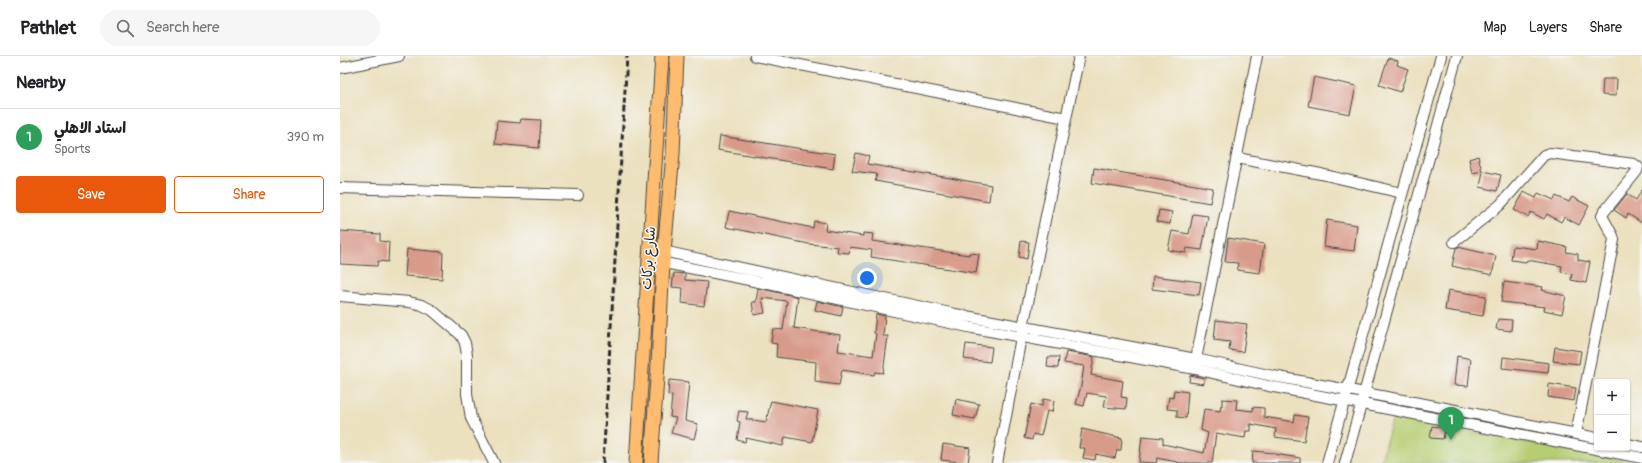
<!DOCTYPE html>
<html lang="en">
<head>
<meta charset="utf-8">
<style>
	:root { --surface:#fff; --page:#f6f6f6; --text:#202124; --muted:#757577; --line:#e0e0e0; --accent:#ea580c }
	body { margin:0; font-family:Pangolin,"Playpen Sans Arabic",sans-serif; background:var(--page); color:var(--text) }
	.controls { position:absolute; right:12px; bottom:12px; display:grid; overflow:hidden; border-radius:4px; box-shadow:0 1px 3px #0004 }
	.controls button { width:36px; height:36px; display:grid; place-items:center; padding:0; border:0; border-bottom:1px solid var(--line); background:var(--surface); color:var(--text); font:20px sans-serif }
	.you { position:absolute; left:527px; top:222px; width:14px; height:14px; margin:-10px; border:3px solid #fff; border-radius:50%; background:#1a73e8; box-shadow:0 0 0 6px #1a73e833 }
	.badge { display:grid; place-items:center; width:26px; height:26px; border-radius:50%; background:var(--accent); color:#fff; font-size:13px; font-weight:700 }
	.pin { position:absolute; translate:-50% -33px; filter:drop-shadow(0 1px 2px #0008) }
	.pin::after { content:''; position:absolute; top:21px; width:14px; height:12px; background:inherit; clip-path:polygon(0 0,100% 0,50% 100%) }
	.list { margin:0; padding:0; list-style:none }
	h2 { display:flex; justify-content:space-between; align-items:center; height:52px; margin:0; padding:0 16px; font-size:17px }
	h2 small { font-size:13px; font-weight:400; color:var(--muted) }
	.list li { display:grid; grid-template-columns:26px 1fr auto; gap:12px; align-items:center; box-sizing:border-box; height:56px; padding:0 16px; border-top:1px solid var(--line) }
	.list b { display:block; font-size:15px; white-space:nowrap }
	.list p { margin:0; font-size:13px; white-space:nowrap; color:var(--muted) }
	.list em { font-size:13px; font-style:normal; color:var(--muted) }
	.actions { display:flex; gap:8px; padding:12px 16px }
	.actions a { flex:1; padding:9px 0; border:1px solid var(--accent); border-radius:4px; text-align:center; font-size:14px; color:var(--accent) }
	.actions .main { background:var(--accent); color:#fff }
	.icon { flex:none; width:22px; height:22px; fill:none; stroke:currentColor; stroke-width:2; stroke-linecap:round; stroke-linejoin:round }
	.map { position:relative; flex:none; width:1302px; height:407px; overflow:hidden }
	header { display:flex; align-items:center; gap:24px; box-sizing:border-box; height:56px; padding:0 20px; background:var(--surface); border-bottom:1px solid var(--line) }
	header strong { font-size:19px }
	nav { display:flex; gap:22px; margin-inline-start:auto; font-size:14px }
	.search { width:280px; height:36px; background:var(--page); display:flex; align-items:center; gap:10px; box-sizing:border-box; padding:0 14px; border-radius:22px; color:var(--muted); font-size:15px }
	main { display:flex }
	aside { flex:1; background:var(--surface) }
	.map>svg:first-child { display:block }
	.green { fill:#b6cd72; stroke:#707c4e }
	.building { fill:#d89a89 }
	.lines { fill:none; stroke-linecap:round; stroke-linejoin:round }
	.minor-casing { stroke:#484641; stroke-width:12 }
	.major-casing { stroke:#484641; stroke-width:15 }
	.minor { stroke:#fff; stroke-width:10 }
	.major { stroke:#fdbc6f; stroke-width:13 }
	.rail { stroke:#2b2b2b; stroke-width:3; stroke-dasharray:6 3; stroke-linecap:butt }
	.labels { text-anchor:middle; stroke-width:3; stroke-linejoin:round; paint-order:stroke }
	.street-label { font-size:14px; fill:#2b2b2b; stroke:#f6f6f2 }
</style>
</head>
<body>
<header>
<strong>Pathlet</strong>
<div class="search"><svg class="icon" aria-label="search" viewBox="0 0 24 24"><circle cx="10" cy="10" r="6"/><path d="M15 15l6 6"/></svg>Search here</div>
<nav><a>Map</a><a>Layers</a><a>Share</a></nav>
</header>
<main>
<aside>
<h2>Nearby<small></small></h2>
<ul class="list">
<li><span class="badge" style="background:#2e9e5b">1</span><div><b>استاد الاهلي</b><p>Sports</p></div><em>390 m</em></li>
</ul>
<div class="actions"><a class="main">Save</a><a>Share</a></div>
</aside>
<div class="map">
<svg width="1302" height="407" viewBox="0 0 1302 407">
	<rect width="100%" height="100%" fill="#f6f6f2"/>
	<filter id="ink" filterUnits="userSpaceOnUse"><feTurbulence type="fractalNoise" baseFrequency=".025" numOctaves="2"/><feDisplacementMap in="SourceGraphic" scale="8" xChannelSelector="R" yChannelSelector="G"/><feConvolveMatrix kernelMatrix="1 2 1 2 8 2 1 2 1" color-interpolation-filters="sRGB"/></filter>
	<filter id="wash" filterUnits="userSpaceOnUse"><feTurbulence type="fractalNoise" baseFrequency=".012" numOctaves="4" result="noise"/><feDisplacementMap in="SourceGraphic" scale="16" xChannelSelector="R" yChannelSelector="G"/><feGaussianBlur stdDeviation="0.9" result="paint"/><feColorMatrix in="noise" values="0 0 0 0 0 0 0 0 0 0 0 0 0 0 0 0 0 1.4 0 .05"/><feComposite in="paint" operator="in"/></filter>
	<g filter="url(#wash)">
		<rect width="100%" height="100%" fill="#ebe1bf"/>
		<path class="green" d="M 1053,361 L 1297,407 L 1040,407 Z"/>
		<g id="blocks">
			<path class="building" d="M 1048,2 L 1058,5 L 1057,9 L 1068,13 L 1060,36 L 1039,29 Z
				M 974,21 L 1016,30 L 1010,58 L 968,50 Z
				M 1263,23 L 1277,23 L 1276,40 L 1262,39 Z
				M 181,63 L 201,64 L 199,92 L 155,88 L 157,65 L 180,67 Z
				M 380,80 L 495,98 L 493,113 L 378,94 Z
				M 516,97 L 529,100 L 527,108 L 651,129 L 649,145 L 535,125 L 537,118 L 512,115 Z
				M 1138,100 L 1142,115 L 1132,117 L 1129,103 Z
				M 754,112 L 873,132 L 870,147 L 752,127 Z
				M 1143,115 L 1161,119 L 1157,135 L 1140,131 Z
				M 1302,134 L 1302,167 L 1288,158 L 1286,162 L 1274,154 L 1287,138 L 1296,144 Z
				M 1184,136 L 1196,142 L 1198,137 L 1214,144 L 1216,140 L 1229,146 L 1232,141 L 1249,150 L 1239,169 L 1224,161 L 1221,166 L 1207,158 L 1204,163 L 1191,156 L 1188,161 L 1174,154 Z
				M 819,154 L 832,156 L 830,168 L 817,166 Z
				M 389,155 L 473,172 L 474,165 L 486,167 L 485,174 L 523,180 L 523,177 L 533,178 L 532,185 L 629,199 L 629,197 L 639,198 L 636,217 L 531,201 L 532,194 L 510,191 L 509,197 L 497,196 L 498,191 L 469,188 L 386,171 Z
				M 853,158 L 868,160 L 862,194 L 847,192 L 846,197 L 828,194 L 832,175 L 849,178 Z
				M 987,164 L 1017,169 L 1014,195 L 984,191 Z
				M 0,175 L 40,178 L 40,185 L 49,186 L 48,206 L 38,205 L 37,210 L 0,208 Z
				M 888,182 L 924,188 L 920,217 L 897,214 L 898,207 L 885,206 Z
				M 681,185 L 689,186 L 687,203 L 679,201 Z
				M 1198,185 L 1227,191 L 1226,196 L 1238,198 L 1238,204 L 1250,206 L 1246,227 L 1231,224 L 1232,218 L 1221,216 L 1222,210 L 1187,204 L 1186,206 L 1171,204 L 1173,190 L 1197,193 Z
				M 1118,191 L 1156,200 L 1152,219 L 1112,210 L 1116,192 Z
				M 67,193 L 103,196 L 102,223 L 65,220 Z
				M 334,217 L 345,218 L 345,224 L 367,226 L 364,250 L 342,247 L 343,232 L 332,231 Z
				M 813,220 L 861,226 L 859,239 L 812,233 Z
				M 1164,226 L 1203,231 L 1202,234 L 1226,240 L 1222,258 L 1204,254 L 1205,251 L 1161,246 Z
				M 418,232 L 458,241 L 454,272 L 500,279 L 498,295 L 533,300 L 536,278 L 534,277 L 536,258 L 545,260 L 543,280 L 548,280 L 543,317 L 535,316 L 534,319 L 502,314 L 499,329 L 475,326 L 476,306 L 436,301 L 437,288 L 431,287 L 433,273 L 443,274 L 447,245 L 422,242 L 425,257 L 414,259 L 412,246 L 416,246 Z
				M 1108,234 L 1146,240 L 1143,260 L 1105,254 Z
				M 477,245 L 503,251 L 501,260 L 475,254 Z
				M 1158,263 L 1172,264 L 1171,275 L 1156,273 Z
				M 876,264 L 907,268 L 903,296 L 889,294 L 890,286 L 874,284 Z
				M 626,288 L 652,291 L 650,306 L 624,303 Z
				M 1215,291 L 1241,295 L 1239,308 L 1213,305 Z
				M 726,296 L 754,301 L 751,319 L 783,325 L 781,341 L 787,342 L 786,353 L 764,351 L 766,340 L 747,337 L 744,350 L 736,348 L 741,330 L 744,310 L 724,307 Z
				M 1117,300 L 1131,303 L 1128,330 L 1114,329 Z
				M 708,301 L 719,301 L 718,312 L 707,311 Z
				M 1163,301 L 1209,307 L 1208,317 L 1162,312 Z
				M 850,319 L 864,322 L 864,328 L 849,326 Z
				M 329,324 L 349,326 L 345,365 L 358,368 L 354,383 L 331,377 L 336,362 L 330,361 L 332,340 L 328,339 Z
				M 1209,328 L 1236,332 L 1234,345 L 1208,341 Z
				M 834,334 L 848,336 L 846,362 L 837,361 L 837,354 L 827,353 L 829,341 L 833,342 Z
				M 616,343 L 639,348 L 635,363 L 613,359 Z
				M 703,343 L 714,345 L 712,356 L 707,355 L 701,380 L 693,378 L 692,384 L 684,382 L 691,348 L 702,350 Z
				M 882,343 L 897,344 L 896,353 L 913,355 L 913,351 L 924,352 L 924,361 L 954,366 L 955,359 L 968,361 L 964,385 L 935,381 L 936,373 L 911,368 L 911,375 L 906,375 L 905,382 L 876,377 L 872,407 L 842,407 L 817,402 L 816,407 L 799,406 L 802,380 L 823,382 L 823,388 L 864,397 L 868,377 L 861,374 L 864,353 L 880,355 L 881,349 L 882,350 Z
				M 431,345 L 478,354 L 472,386 L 445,381 L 443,390 L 406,382 L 405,386 L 397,384 L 400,366 L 397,365 L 399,355 L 408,356 L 406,363 L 426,366 Z
				M 1092,370 L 1105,372 L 1103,383 L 1090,382 Z
				M 742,373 L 782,382 L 781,394 L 777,394 L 775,402 L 756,398 L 755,404 L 743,402 L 745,392 L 739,392 Z
				M 603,388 L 630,392 L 628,407 L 601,404 Z
				M 913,395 L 934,397 L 934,398 L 960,402 L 960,407 L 912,407 Z"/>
		</g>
	</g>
	<g filter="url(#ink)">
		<use href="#blocks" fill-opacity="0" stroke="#484641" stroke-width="1"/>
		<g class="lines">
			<g class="minor-casing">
				<path id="minor" d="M 415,0 L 726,62
					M 0,12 L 59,0
					M 897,102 L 981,118 L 1062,137
					M 0,132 L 238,139
					M 1114,186 L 1160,149 L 1204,99 L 1210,97 L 1294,108 L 1298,111 L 1297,115 L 1264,156 L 1262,160 L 1273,180 L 1274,184 L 1236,378
					M 318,194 L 615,258 L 856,303 L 933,320 L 1095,350 L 1257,382
					M 310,204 L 409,224 L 633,272 L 855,313 L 929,330 L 1302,402
					M 0,240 L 69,246 L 82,249 L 92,254 L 121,279 L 125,287 L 127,299 L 127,338 L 131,362 L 154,407
					M 856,303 L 917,0
					M 1287,388 L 1302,391
					M 657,407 L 683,271 L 739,0
					M 987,407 L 1101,0
					M 1005,407 L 1117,0"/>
			</g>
			<g class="major-casing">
				<path id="major" d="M 296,407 L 322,0
					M 311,407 L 318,308 L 323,207 L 333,98 L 337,0"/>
			</g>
			<use href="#minor" class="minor"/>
			<use href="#major" class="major"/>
			<path class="rail" d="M 263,407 L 287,0"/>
		</g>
	</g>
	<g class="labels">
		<g class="street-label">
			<text transform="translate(308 202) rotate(-86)" y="5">شارع بركات</text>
		</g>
	</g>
</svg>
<div class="controls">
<button>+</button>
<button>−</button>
</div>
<div class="you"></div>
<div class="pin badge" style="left:1111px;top:384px;background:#2e9e5b">1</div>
</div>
</main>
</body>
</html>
